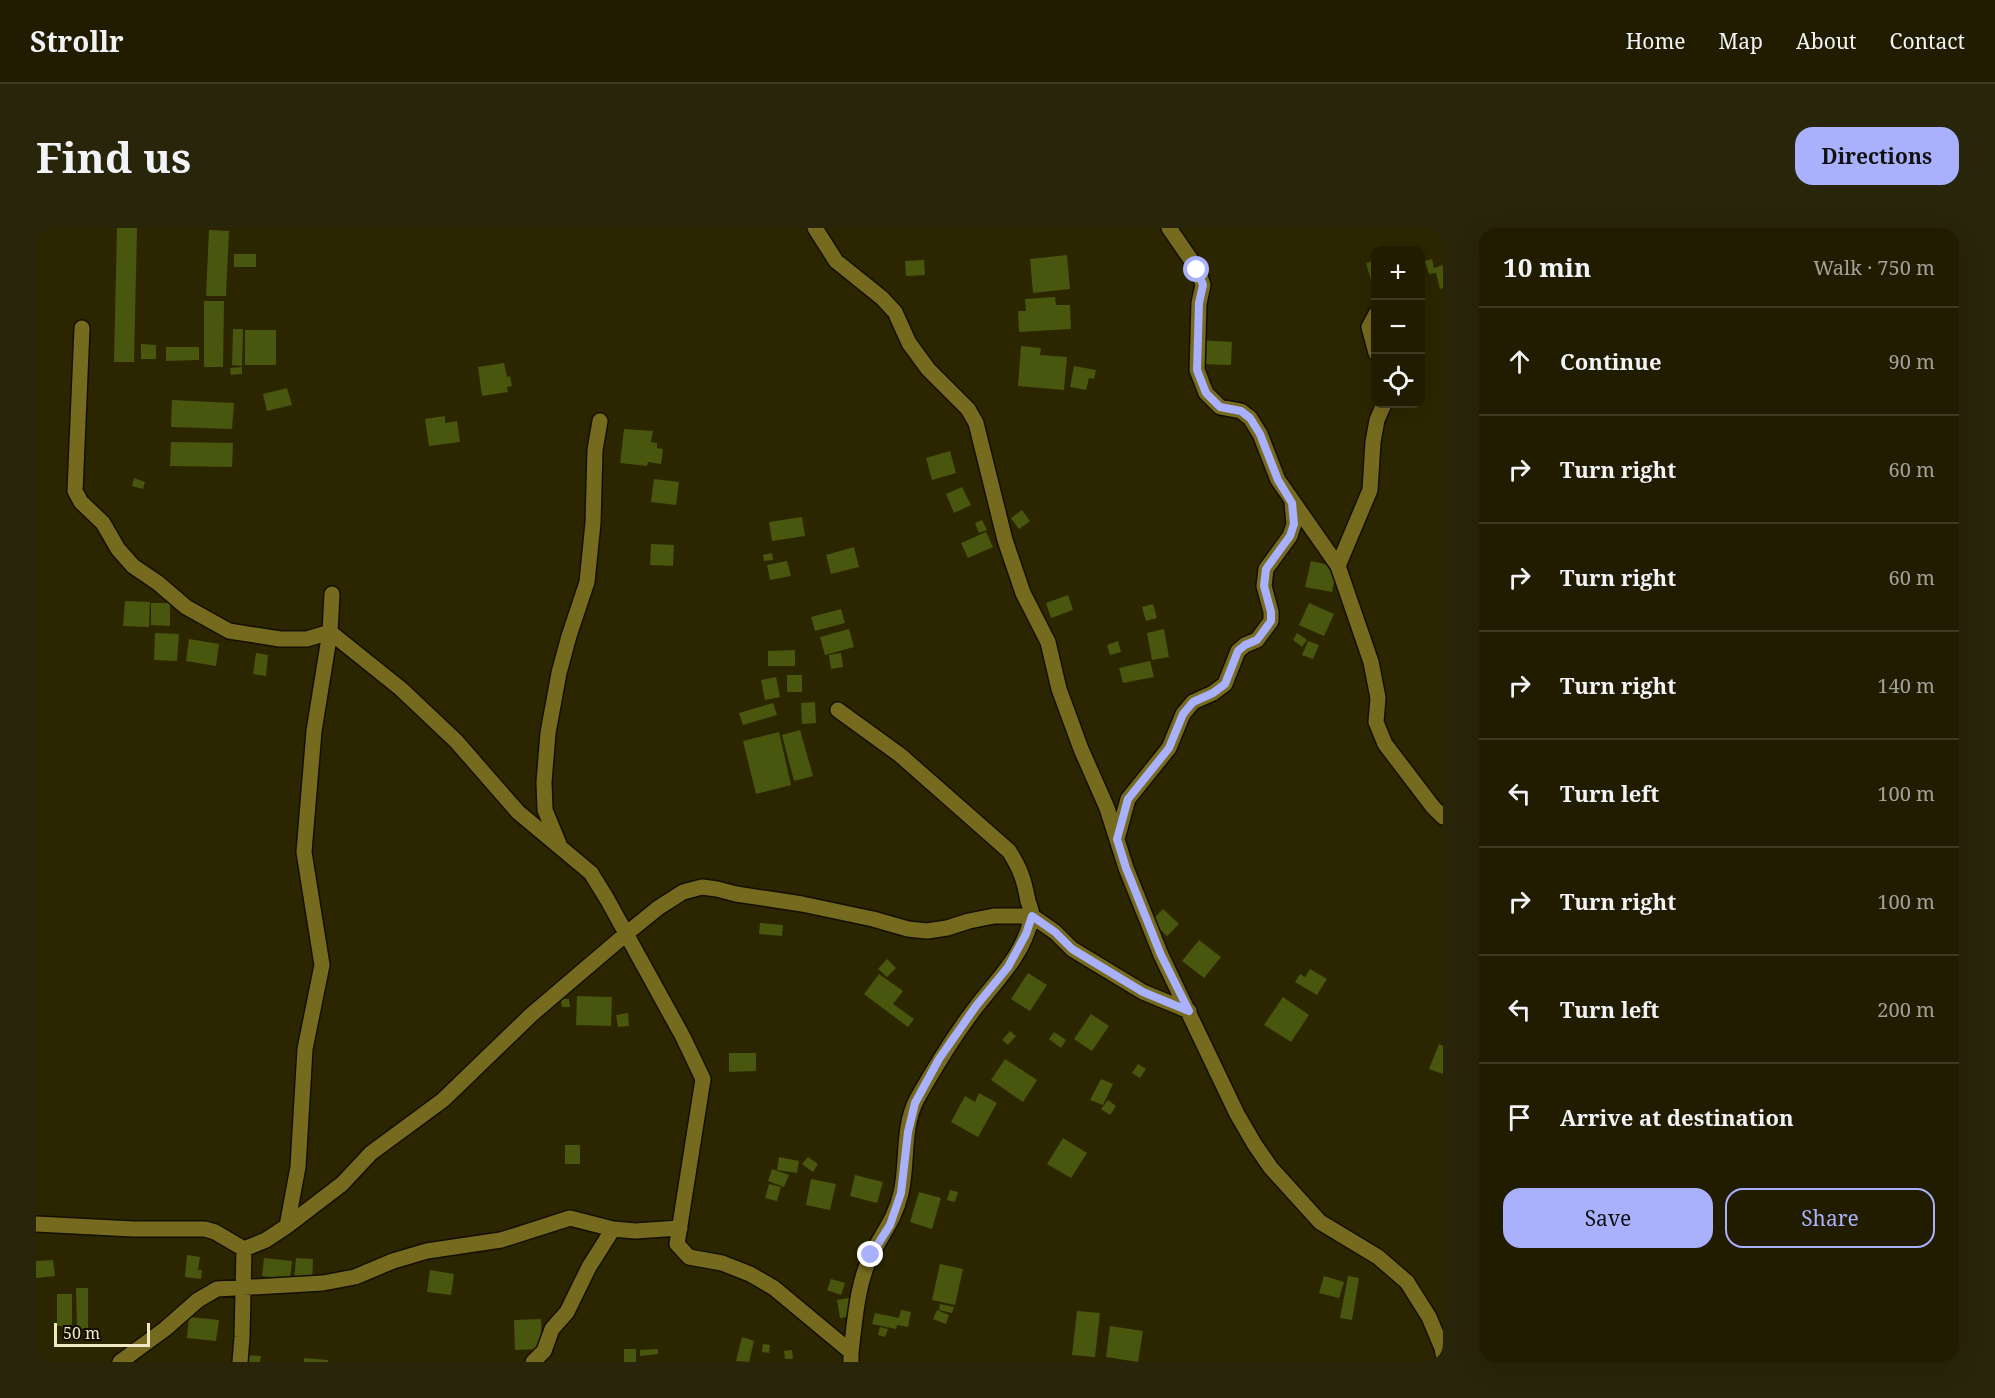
<!DOCTYPE html>
<html lang="en">
<head>
<meta charset="utf-8">
<style>
	:root { --surface:#211c00; --page:#29250a; --text:#f1f3f6; --muted:#a2a199; --line:#3e3a22; --accent:#a9b0fc }
	body { margin:0; font-family:"Noto Serif",serif; background:var(--page); color:var(--text) }
	.controls { position:absolute; right:18px; top:18px; display:grid; overflow:hidden; border-radius:12px; box-shadow:0 6px 24px #0002 }
	.controls button { width:54px; height:54px; display:grid; place-items:center; padding:0; border:0; border-bottom:2px solid var(--line); background:var(--surface); color:var(--text); font:30px sans-serif }
	.scale { position:absolute; left:18px; bottom:15px; width:96px; box-sizing:border-box; padding-left:6px; border:3px solid #eee8c5; border-top:0; font-size:16px; line-height:21px; white-space:nowrap; color:#eee8c5; -webkit-text-stroke:4px #130f00; paint-order:stroke }
	.stop { position:absolute; width:18px; height:18px; margin:-14px; border:4px solid #a9b0fc; border-radius:50%; background:#fff }
	.stop.end { background:#a9b0fc; border-color:#fff; box-shadow:0 2px 6px #0008 }
	.list { margin:0; padding:0; list-style:none }
	h2 { display:flex; justify-content:space-between; align-items:center; height:78px; margin:0; padding:0 24px; font-size:26px }
	h2 small { font-size:20px; font-weight:400; color:var(--muted) }
	.list li { display:grid; grid-template-columns:39px 1fr auto; gap:18px; align-items:center; box-sizing:border-box; height:108px; padding:0 24px; border-top:2px solid var(--line) }
	.list b { display:block; font-size:22px; white-space:nowrap }
	.list em { font-size:20px; font-style:normal; color:var(--muted) }
	.actions { display:flex; gap:12px; padding:18px 24px }
	.actions a { flex:1; padding:14px 0; border:2px solid var(--accent); border-radius:18px; text-align:center; font-size:21px; color:var(--accent) }
	.actions .main { background:var(--accent); color:#111 }
	.icon { flex:none; width:33px; height:33px; fill:none; stroke:currentColor; stroke-width:2; stroke-linecap:round; stroke-linejoin:round }
	.map { position:relative; flex:none; width:1407px; height:1134px; overflow:hidden; border-radius:18px }
	header { display:flex; align-items:center; gap:36px; box-sizing:border-box; height:84px; padding:0 30px; background:var(--surface); border-bottom:2px solid var(--line) }
	header strong { font-size:28px }
	nav { display:flex; gap:33px; margin-inline-start:auto; font-size:21px }
	.intro { display:flex; align-items:center; justify-content:space-between; box-sizing:border-box; height:144px; padding:0 36px }
	h1 { margin:0; font-size:42px }
	.button { padding:15px 27px; border-radius:18px; background:var(--accent); color:#111; font-size:21px; font-weight:700 }
	main { display:flex; gap:36px; padding:0 36px }
	aside { flex:1; background:var(--surface); border-radius:18px; box-shadow:0 6px 24px #0002 }
	.map>svg:first-child { display:block }
	.building { fill:#49560d }
	.lines { fill:none; stroke-linecap:round; stroke-linejoin:round }
	.street-casing { stroke:#130f00; stroke-width:18 }
	.street { stroke:#766a1f; stroke-width:15 }
	.route { stroke:#a9b0fc; stroke-width:8 }
</style>
</head>
<body>
<header>
<strong>Strollr</strong>
<nav><a>Home</a><a>Map</a><a>About</a><a>Contact</a></nav>
</header>
<div class="intro"><h1>Find us</h1><a class="button">Directions</a></div>
<main>
<div class="map">
<svg width="1407" height="1134" viewBox="0 0 1407 1134">
	<rect width="100%" height="100%" fill="#2c2600"/>
	<path class="building" d="M 81,0 L 101,0 L 98,134 L 78,134 Z
		M 173,2 L 193,3 L 190,68 L 170,68 Z
		M 198,26 L 220,26 L 220,39 L 198,39 Z
		M 1031,27 L 1034,61 L 997,65 L 994,31 Z
		M 1396,31 L 1398,40 L 1407,37 L 1407,60 L 1404,61 L 1400,45 L 1393,46 L 1389,33 Z
		M 888,32 L 889,47 L 870,48 L 869,33 Z
		M 1340,32 L 1340,55 L 1336,56 L 1330,35 Z
		M 1019,69 L 1020,77 L 1034,77 L 1035,101 L 983,104 L 982,83 L 990,83 L 989,71 Z
		M 168,73 L 188,73 L 187,139 L 168,139 Z
		M 197,101 L 207,101 L 206,138 L 196,137 Z
		M 209,102 L 240,102 L 240,137 L 209,137 Z
		M 1162,112 L 1196,114 L 1195,137 L 1161,136 Z
		M 105,116 L 120,117 L 120,131 L 105,131 Z
		M 985,118 L 1005,120 L 1004,127 L 1031,129 L 1028,162 L 982,158 Z
		M 130,119 L 163,119 L 163,132 L 130,133 Z
		M 468,135 L 471,149 L 474,148 L 476,158 L 471,159 L 472,164 L 446,168 L 442,139 Z
		M 1038,138 L 1060,142 L 1058,151 L 1053,150 L 1050,162 L 1034,159 Z
		M 206,139 L 206,146 L 195,147 L 194,140 Z
		M 251,160 L 256,177 L 231,183 L 227,166 Z
		M 136,172 L 198,175 L 196,201 L 135,199 Z
		M 409,188 L 409,195 L 421,193 L 424,214 L 393,218 L 389,191 Z
		M 588,201 L 617,203 L 615,214 L 621,215 L 621,220 L 627,221 L 625,236 L 612,234 L 611,238 L 584,235 Z
		M 135,214 L 197,215 L 196,239 L 134,238 Z
		M 914,223 L 920,245 L 896,252 L 890,230 Z
		M 98,250 L 109,254 L 107,261 L 96,258 Z
		M 618,251 L 643,254 L 640,277 L 615,274 Z
		M 926,259 L 935,277 L 918,285 L 910,266 Z
		M 986,282 L 994,293 L 983,301 L 975,290 Z
		M 766,289 L 769,308 L 736,313 L 733,294 Z
		M 946,292 L 951,302 L 943,305 L 939,295 Z
		M 950,304 L 957,319 L 932,330 L 925,315 Z
		M 615,316 L 638,317 L 637,338 L 614,337 Z
		M 818,319 L 823,339 L 795,346 L 790,327 Z
		M 736,325 L 737,332 L 728,333 L 727,327 Z
		M 751,333 L 755,348 L 734,352 L 731,337 Z
		M 1275,333 L 1301,339 L 1296,364 L 1269,359 Z
		M 1032,367 L 1037,382 L 1015,390 L 1010,375 Z
		M 89,373 L 114,374 L 113,399 L 87,398 Z
		M 115,375 L 134,375 L 134,398 L 115,397 Z
		M 1273,375 L 1298,386 L 1288,408 L 1263,397 Z
		M 1117,376 L 1121,390 L 1110,393 L 1106,379 Z
		M 805,381 L 809,395 L 779,403 L 775,389 Z
		M 813,401 L 818,419 L 789,427 L 784,409 Z
		M 1128,401 L 1133,429 L 1116,432 L 1111,405 Z
		M 119,405 L 143,406 L 141,433 L 118,432 Z
		M 1261,405 L 1271,412 L 1266,419 L 1257,412 Z
		M 153,411 L 183,416 L 180,438 L 150,433 Z
		M 1082,413 L 1085,424 L 1074,427 L 1071,417 Z
		M 1272,413 L 1283,417 L 1277,431 L 1266,427 Z
		M 759,422 L 759,438 L 732,438 L 732,423 Z
		M 220,425 L 232,427 L 230,448 L 217,446 Z
		M 805,425 L 807,439 L 795,441 L 793,427 Z
		M 1114,433 L 1118,449 L 1087,455 L 1083,440 Z
		M 751,447 L 766,447 L 766,464 L 751,464 Z
		M 740,449 L 744,469 L 729,472 L 725,452 Z
		M 779,474 L 780,495 L 766,496 L 765,475 Z
		M 737,475 L 741,487 L 707,497 L 703,485 Z
		M 764,502 L 777,548 L 758,553 L 746,507 Z
		M 743,504 L 755,557 L 720,566 L 707,513 Z
		M 1127,681 L 1143,696 L 1131,708 L 1115,693 Z
		M 724,695 L 747,697 L 746,708 L 723,706 Z
		M 1163,712 L 1185,729 L 1168,750 L 1146,733 Z
		M 851,731 L 860,740 L 851,749 L 842,741 Z
		M 1274,741 L 1291,751 L 1281,767 L 1259,754 L 1264,746 L 1269,749 Z
		M 992,745 L 1011,757 L 994,783 L 975,771 Z
		M 843,746 L 867,763 L 857,776 L 878,791 L 872,799 L 828,766 Z
		M 541,768 L 576,769 L 575,798 L 540,797 Z
		M 1247,769 L 1273,787 L 1255,814 L 1228,797 Z
		M 525,771 L 533,771 L 534,779 L 526,779 Z
		M 592,785 L 593,798 L 582,799 L 580,787 Z
		M 1055,786 L 1073,798 L 1056,823 L 1038,811 Z
		M 974,803 L 980,808 L 972,817 L 966,812 Z
		M 1018,804 L 1030,812 L 1025,820 L 1013,811 Z
		M 1403,816 L 1407,818 L 1407,846 L 1393,841 Z
		M 693,825 L 720,825 L 720,843 L 693,844 Z
		M 969,831 L 1001,852 L 987,874 L 955,852 Z
		M 1102,836 L 1110,841 L 1104,850 L 1096,845 Z
		M 1065,851 L 1077,856 L 1067,877 L 1054,872 Z
		M 943,865 L 961,875 L 942,909 L 915,894 L 929,868 L 939,874 Z
		M 1072,872 L 1080,878 L 1074,887 L 1065,881 Z
		M 1027,910 L 1051,925 L 1035,950 L 1011,936 Z
		M 529,917 L 544,917 L 544,936 L 529,936 Z
		M 743,929 L 763,933 L 761,945 L 741,942 Z
		M 772,929 L 782,936 L 777,944 L 766,936 Z
		M 736,941 L 753,947 L 748,959 L 732,953 Z
		M 819,947 L 847,954 L 841,975 L 814,968 Z
		M 775,951 L 800,956 L 794,982 L 770,977 Z
		M 733,956 L 745,959 L 741,973 L 729,970 Z
		M 914,962 L 922,964 L 919,974 L 911,972 Z
		M 883,964 L 905,970 L 896,1001 L 874,994 Z
		M 151,1027 L 164,1029 L 162,1042 L 166,1042 L 165,1051 L 149,1049 Z
		M 228,1030 L 256,1033 L 254,1051 L 226,1048 Z
		M 260,1030 L 277,1031 L 276,1055 L 258,1054 Z
		M 17,1032 L 19,1048 L 0,1050 L 0,1033 Z
		M 904,1036 L 927,1041 L 919,1077 L 896,1072 Z
		M 394,1042 L 418,1046 L 415,1067 L 391,1064 Z
		M 1288,1048 L 1308,1054 L 1303,1070 L 1283,1065 Z
		M 1312,1048 L 1323,1050 L 1316,1092 L 1304,1090 Z
		M 795,1051 L 809,1055 L 805,1067 L 791,1062 Z
		M 40,1060 L 52,1060 L 52,1100 L 41,1101 Z
		M 21,1066 L 36,1066 L 36,1098 L 21,1098 Z
		M 813,1070 L 816,1088 L 804,1090 L 801,1072 Z
		M 904,1076 L 918,1079 L 916,1085 L 903,1082 Z
		M 865,1082 L 875,1084 L 872,1099 L 861,1097 L 860,1101 L 836,1096 L 839,1085 L 863,1090 Z
		M 901,1082 L 913,1087 L 910,1096 L 897,1091 Z
		M 1041,1083 L 1064,1085 L 1059,1129 L 1036,1127 Z
		M 153,1089 L 183,1092 L 180,1113 L 151,1110 Z
		M 505,1091 L 506,1121 L 479,1122 L 478,1092 Z
		M 1074,1098 L 1107,1103 L 1102,1134 L 1070,1129 Z
		M 844,1099 L 852,1101 L 849,1109 L 842,1107 Z
		M 706,1109 L 718,1113 L 713,1134 L 700,1133 Z
		M 727,1116 L 734,1117 L 733,1125 L 726,1124 Z
		M 588,1121 L 600,1121 L 600,1134 L 588,1134 Z
		M 622,1121 L 622,1126 L 604,1128 L 604,1122 Z
		M 756,1122 L 757,1131 L 749,1131 L 748,1123 Z
		M 209,1127 L 225,1128 L 224,1134 L 208,1134 Z
		M 268,1130 L 292,1132 L 292,1134 L 268,1134 Z"/>
	<g class="lines">
		<g class="street-casing">
			<path id="street" d="M 779,0 L 800,33 L 846,70 L 859,84 L 873,115 L 892,141 L 932,181 L 940,195 L 969,312 L 987,365 L 1012,414 L 1023,461 L 1045,521 L 1071,580 L 1090,640 L 1125,727 L 1201,886 L 1219,917 L 1235,940 L 1284,994 L 1342,1029 L 1371,1054 L 1393,1089 L 1406,1120 L 1407,1126
				M 1133,0 L 1162,42 L 1167,57 L 1163,75 L 1161,142 L 1170,165 L 1184,179 L 1205,183 L 1214,190 L 1224,206 L 1242,252 L 1302,338
				M 1340,86 L 1333,99 L 1340,125
				M 1348,176 L 1341,192 L 1337,214 L 1334,262 L 1302,338 L 1335,434 L 1342,470 L 1340,494 L 1349,516 L 1397,579 L 1407,589
				M 296,366 L 294,404 L 365,461 L 420,513 L 482,584 L 555,645 L 571,671 L 647,809 L 667,851 L 641,1016 L 653,1029 L 686,1035 L 714,1046 L 738,1060 L 815,1124 L 815,1134
				M 802,482 L 864,527 L 973,623 C 985,642 988,652 992,673 C 994,679 997,685 995,691 C 988,726 961,752 940,779 C 918,808 899,839 881,871 C 866,899 872,935 865,965 C 859,991 847,1004 836,1026 C 821,1054 819,1093 815,1124
				M 1081,611 L 1092,571 L 1133,520 L 1147,486 L 1157,474 L 1177,465 L 1189,456 L 1202,423 L 1209,417 L 1221,412 L 1235,393 L 1235,384 L 1228,358 L 1230,341 L 1254,308 L 1258,296 L 1256,275
				M 523,616 L 509,582 L 508,554 L 512,505 L 523,445 L 533,408 L 551,354 L 557,295 L 559,222 L 564,193
				M 0,996 L 97,1001 L 169,1001 L 179,1004 L 208,1021 L 230,1012 L 251,998 L 262,939 L 269,821 L 286,737 L 268,624 L 278,503 L 294,404 L 271,411 L 244,411 L 193,403 L 150,379 L 122,355 L 97,338 L 82,321 L 67,295 L 45,274 L 39,263 L 46,100
				M 251,998 L 306,956 L 335,925 L 407,872 L 495,787 L 590,706 L 622,680 L 647,664 L 666,659 L 681,661 L 700,666 L 766,676 L 837,691 L 872,701 L 891,703 L 911,700 L 933,693 L 958,688 L 996,688 L 1019,704 L 1036,721 L 1107,764 L 1153,783
				M 84,1134 L 129,1101 L 162,1072 L 181,1061 L 287,1055 L 319,1049 L 357,1033 L 391,1023 L 465,1012 L 534,990 L 577,1001 L 599,1003 L 644,1000
				M 204,1134 L 206,1109 L 208,1021
				M 497,1134 L 508,1123 L 516,1101 L 531,1084 L 553,1039 L 577,1001"/>
		</g>
		<use href="#street" class="street"/>
	</g>
	<g class="lines">
		<path class="route" d="M 835,1027 L 854,997 L 865,965 L 872,904 L 879,875 L 903,831 L 940,778 L 972,739 L 990,706 L 996,688 L 1019,704 L 1036,721 L 1107,764 L 1153,783 L 1125,727 L 1090,640 L 1081,611 L 1092,571 L 1133,520 L 1147,486 L 1157,474 L 1177,465 L 1189,456 L 1202,423 L 1209,417 L 1221,412 L 1235,393 L 1235,384 L 1228,358 L 1230,341 L 1254,308 L 1258,296 L 1256,275 L 1242,252 L 1224,206 L 1214,190 L 1205,183 L 1184,179 L 1170,165 L 1161,142 L 1163,75 L 1167,57 L 1161,42"/>
	</g>
</svg>
<div class="controls">
<button>+</button>
<button>−</button>
<button><svg class="icon" aria-label="locate" viewBox="0 0 24 24"><circle cx="12" cy="12" r="6"/><path d="M12 2v4M12 18v4M2 12h4M18 12h4"/></svg></button>
</div>
<div class="scale">50 m</div>
<div class="stop" style="left:1161px;top:42px"></div>
<div class="stop end" style="left:835px;top:1027px"></div>
</div>
<aside>
<h2>10 min<small>Walk · 750 m</small></h2>
<ul class="list">
<li><svg class="icon" aria-label="ahead" viewBox="0 0 24 24"><path d="M12 20V5M6 11l6-6 6 6"/></svg><div><b>Continue</b></div><em>90 m</em></li>
<li><svg class="icon" aria-label="right" viewBox="0 0 24 24"><path d="M7 20v-9h11M14 6l5 5-5 5"/></svg><div><b>Turn right</b></div><em>60 m</em></li>
<li><svg class="icon" aria-label="right" viewBox="0 0 24 24"><path d="M7 20v-9h11M14 6l5 5-5 5"/></svg><div><b>Turn right</b></div><em>60 m</em></li>
<li><svg class="icon" aria-label="right" viewBox="0 0 24 24"><path d="M7 20v-9h11M14 6l5 5-5 5"/></svg><div><b>Turn right</b></div><em>140 m</em></li>
<li><svg class="icon" aria-label="left" viewBox="0 0 24 24"><path d="M17 20v-9H6M10 6l-5 5 5 5"/></svg><div><b>Turn left</b></div><em>100 m</em></li>
<li><svg class="icon" aria-label="right" viewBox="0 0 24 24"><path d="M7 20v-9h11M14 6l5 5-5 5"/></svg><div><b>Turn right</b></div><em>100 m</em></li>
<li><svg class="icon" aria-label="left" viewBox="0 0 24 24"><path d="M17 20v-9H6M10 6l-5 5 5 5"/></svg><div><b>Turn left</b></div><em>200 m</em></li>
<li><svg class="icon" aria-label="arrive" viewBox="0 0 24 24"><path d="M6 21V4h12l-3 4 3 4H6"/></svg><div><b>Arrive at destination</b></div></li>
</ul>
<div class="actions"><a class="main">Save</a><a>Share</a></div>
</aside>
</main>
</body>
</html>
